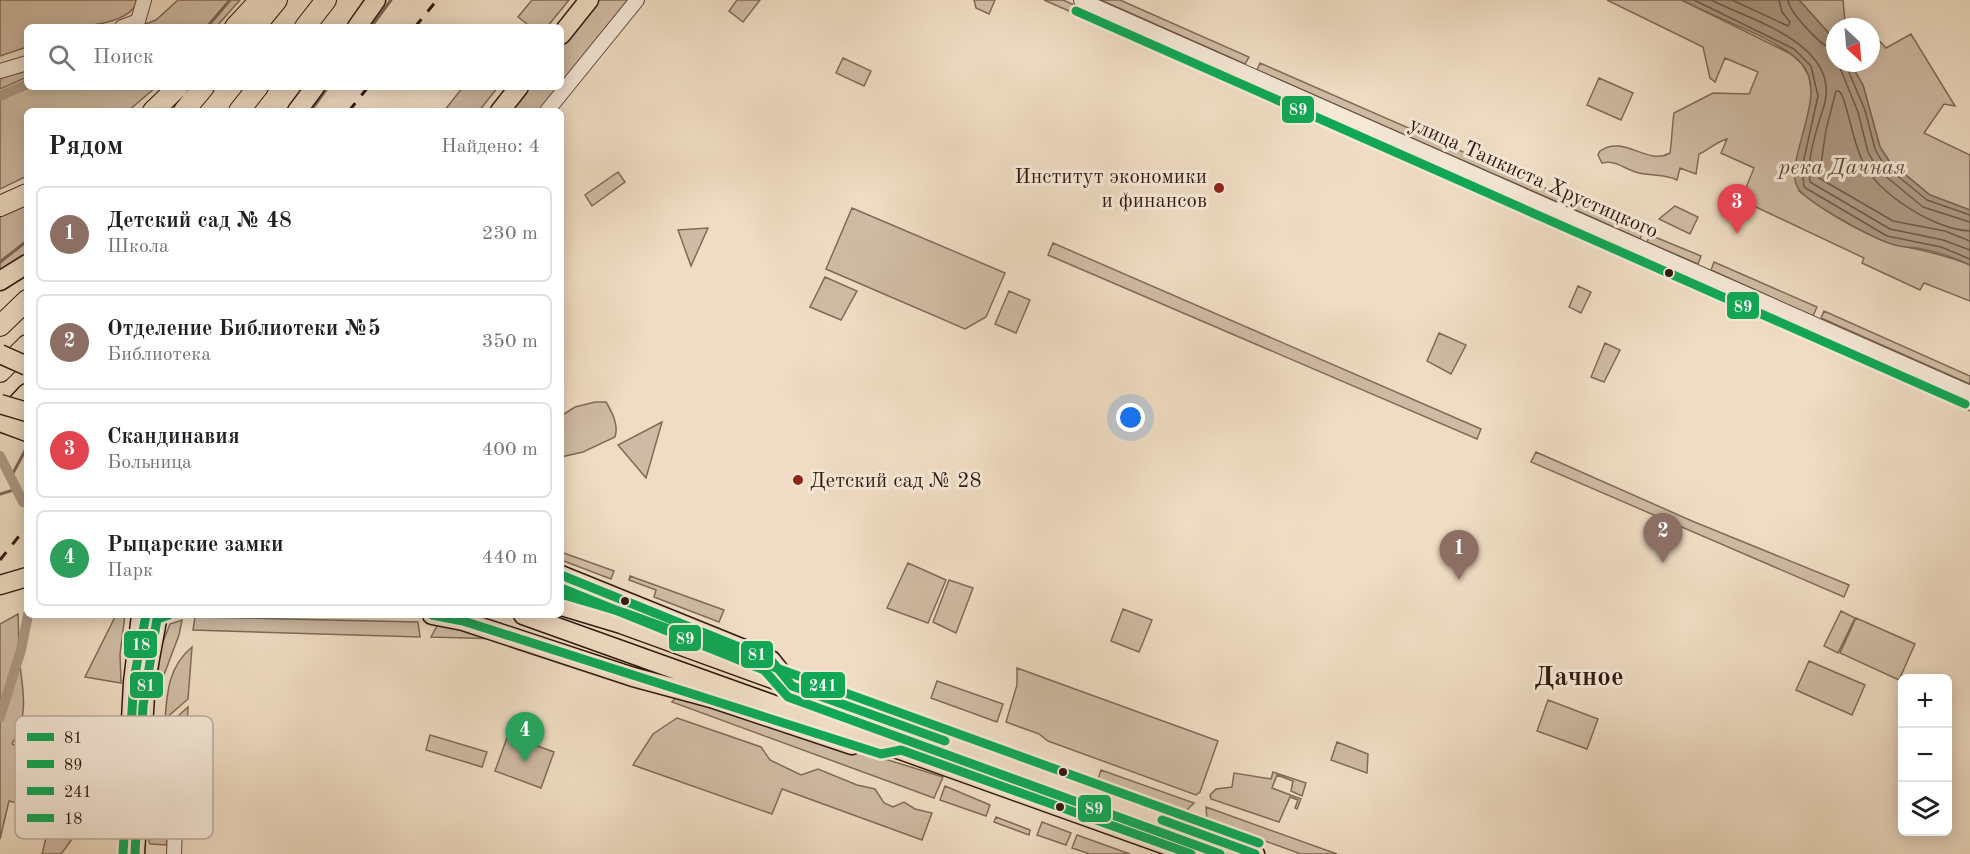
<!DOCTYPE html>
<html lang="ru">
<head>
<meta charset="utf-8">
<style>
	:root { --surface:#fff; --page:#f2f2f2; --text:#202124; --muted:#757577; --line:#e0e0e0; --accent:#8f2418 }
	body { margin:0; font-family:"Old Standard TT",serif; background:var(--page); color:var(--text) }
	.controls { position:absolute; right:18px; bottom:18px; display:grid; overflow:hidden; border-radius:9px; box-shadow:0 3px 15px #0003 }
	.controls button { width:54px; height:54px; display:grid; place-items:center; padding:0; border:0; border-bottom:2px solid var(--line); background:var(--surface); color:var(--text); font:30px sans-serif }
	.compass { position:absolute; left:1826px; top:18px; width:54px; height:54px; border-radius:50%; background:var(--surface); box-shadow:0 3px 15px #0003; rotate:154deg }
	.you { position:absolute; left:1131px; top:418px; width:21px; height:21px; margin:-15px; border:4px solid #fff; border-radius:50%; background:#1a73e8; box-shadow:0 0 0 9px #1a73e833 }
	.badge { display:grid; place-items:center; width:39px; height:39px; border-radius:50%; background:var(--accent); color:#fff; font-size:20px; font-weight:700 }
	.pin { position:absolute; translate:-50% -50px; filter:drop-shadow(0 2px 3px #0008) }
	.pin::after { content:''; position:absolute; top:32px; width:21px; height:18px; background:inherit; clip-path:polygon(0 0,100% 0,50% 100%) }
	.list { margin:0; padding:0; list-style:none }
	h2 { display:flex; justify-content:space-between; align-items:center; height:78px; margin:0; padding:0 24px; font-size:26px }
	h2 small { font-size:20px; font-weight:400; color:var(--muted) }
	.list li { display:grid; grid-template-columns:39px 1fr auto; gap:18px; align-items:center; box-sizing:border-box; height:96px; margin:0 12px 12px; padding:0 12px; border:2px solid var(--line); border-radius:9px }
	.list b { display:block; font-size:22px; white-space:nowrap }
	.list p { margin:0; font-size:20px; white-space:nowrap; color:var(--muted) }
	.list em { font-size:20px; font-style:normal; color:var(--muted) }
	.icon { flex:none; width:33px; height:33px; fill:none; stroke:currentColor; stroke-width:2; stroke-linecap:round; stroke-linejoin:round }
	.map { position:relative; flex:none; width:1970px; height:854px; overflow:hidden }
	.search { position:absolute; background:var(--surface); box-shadow:0 3px 15px #0003; left:24px; top:24px; width:540px; height:66px; display:flex; align-items:center; gap:15px; box-sizing:border-box; padding:0 21px; border-radius:9px; color:var(--muted); font-size:22px }
	.panel { position:absolute; background:var(--surface); box-shadow:0 3px 15px #0003; left:24px; top:108px; width:540px; height:510px; border-radius:9px }
	.map>svg:first-child { display:block }
	.green { fill:#cfbba3; stroke:#806a58; stroke-width:1.5 }
	.water { fill:#ae9a85; stroke:#7c6655; stroke-width:1.5 }
	.lines { fill:none; stroke-linecap:round; stroke-linejoin:round }
	.shore { stroke:#705a4a; stroke-width:1.5 }
	.stream { stroke:#7c6655; stroke-width:3 }
	.canal { stroke:#ae9a85; stroke-width:10 }
	.minor-casing { stroke:#604a3b; stroke-width:16 }
	.major-casing { stroke:#31190e; stroke-width:21 }
	.highway-casing { stroke:#31190e; stroke-width:22 }
	.minor { stroke:#f5e8d7; stroke-width:14 }
	.major { stroke:#efdcc2; stroke-width:18 }
	.highway { stroke:#efdcc2; stroke-width:20 }
	.rail { stroke:#31190e; stroke-width:3; stroke-dasharray:10 10; stroke-linecap:butt }
	.major-bridge-casing { stroke:#31190e; stroke-width:21; stroke-linecap:butt }
	.major-bridge { stroke:#efdcc2; stroke-width:18 }
	.bus-1-casing { stroke:#f5e8d7; stroke-width:14 }
	.bus-2-casing { stroke:#f5e8d7; stroke-width:14 }
	.bus-3-casing { stroke:#f5e8d7; stroke-width:14 }
	.bus-4-casing { stroke:#f5e8d7; stroke-width:14 }
	.bus-1 { stroke:#10a855; stroke-width:9 }
	.bus-2 { stroke:#10a855; stroke-width:9 }
	.bus-3 { stroke:#10a855; stroke-width:9 }
	.bus-4 { stroke:#10a855; stroke-width:9 }
	.poi-dot { fill:#8f2418; stroke:#f5e8d7; stroke-width:2 }
	.bus-dot { fill:#31190e; stroke:#f5e8d7; stroke-width:2 }
	.labels { text-anchor:middle; stroke-width:6; stroke-linejoin:round; paint-order:stroke }
	.poi-label { font-size:21px; fill:#31190e; stroke:#f5e8d7; text-anchor:end }
	.street-label { font-size:21px; fill:#31190e; stroke:#f5e8d7 }
	.water-label { font-size:22px; font-style:italic; fill:#634d3e; stroke:#f5e8d7 }
	.district-label { font-size:27px; font-weight:bold; fill:#31190e; stroke:#f5e8d7 }
	.key { fill:#f5e8d7; stroke:#baaa9b; stroke-width:1.5 }
	.key-label { font-size:16px; fill:#31190e }
	.line-badge { stroke:#f5e8d7; stroke-width:2 }
	.badge-label { font-size:16px; text-anchor:middle; font-weight:bold; fill:#fff }
</style>
</head>
<body>
<div class="map">
<svg width="1970" height="854" viewBox="0 0 1970 854">
	<rect width="100%" height="100%" fill="#efdcc2"/>
	<filter id="stains"><feTurbulence type="fractalNoise" baseFrequency=".00333" numOctaves="4"/><feColorMatrix values="0 0 0 0 .2 0 0 0 0 .09 0 0 0 0 .02 0 0 0 .5 -.17"/></filter>
	<radialGradient id="worn" r=".72"><stop offset=".6" stop-color="#630" stop-opacity="0"/><stop offset="1" stop-color="#630" stop-opacity=".3"/></radialGradient>
	<path class="green" d="M 0,0 L 138,0 C 128,32 53,27 27,27 L 27,47 L 0,56 Z
		M 178,0 L 240,0 L 216,27 L 137,27 L 156,20 Z
		M 532,0 L 569,0 L 547,27 L 531,27 L 518,17 Z
		M 598,0 L 630,0 L 561,86 L 561,46 Z
		M 737,0 L 760,0 L 743,22 L 729,11 Z
		M 974,0 L 995,0 L 989,14 L 976,8 Z
		M 1044,0 L 1063,0 L 1088,11 L 1085,18 Z
		M 1101,0 L 1120,0 L 1249,57 L 1245,64 Z
		M 1607,0 L 1682,0 L 1791,54 L 1802,64 L 1809,76 L 1812,96 L 1796,167 L 1799,191 C 1829,215 1870,239 1907,247 C 1929,252 1949,256 1970,265 L 1970,301 L 1924,283 L 1920,290 L 1862,263 L 1864,258 L 1741,200 L 1754,168 L 1721,153 L 1727,139 C 1714,143 1709,150 1699,154 L 1696,174 L 1680,168 L 1677,180 C 1666,174 1652,176 1639,173 C 1625,170 1616,159 1602,163 L 1598,155 L 1600,151 C 1624,134 1647,166 1670,153 C 1672,139 1672,127 1674,113 L 1713,93 L 1749,94 L 1758,72 L 1725,58 L 1715,82 L 1710,78 L 1703,47 Z
		M 1799,0 L 1843,0 L 1845,22 L 1861,27 L 1835,27 L 1835,40 Z
		M 1094,14 L 1191,57 L 1188,64 L 1091,20 Z
		M 1871,32 L 1886,48 L 1911,34 L 1955,106 L 1944,104 L 1924,133 L 1970,155 L 1970,210 L 1930,195 L 1889,161 L 1880,147 L 1863,85 L 1850,63 L 1871,63 Z
		M 843,58 L 871,71 L 864,86 L 836,73 Z
		M 1198,60 L 1282,98 L 1279,104 L 1196,67 Z
		M 1260,63 L 1566,197 L 1562,204 L 1257,70 Z
		M 27,65 L 27,77 L 0,89 L 0,73 Z
		M 1599,78 L 1633,93 L 1621,120 L 1587,105 Z
		M 28,87 L 156,87 L 128,111 L 27,111 L 27,176 L 0,189 L 0,99 Z
		M 463,87 L 498,87 L 479,111 L 444,111 Z
		M 528,87 L 560,87 L 541,111 L 509,111 Z
		M 1289,101 L 1576,227 L 1573,235 L 1286,108 Z
		M 618,172 L 625,182 L 592,206 L 585,195 Z
		M 1574,201 L 1643,232 L 1640,239 L 1571,208 Z
		M 27,204 L 27,254 L 0,271 L 0,215 Z
		M 1675,206 L 1698,217 L 1690,234 L 1659,219 Z
		M 852,208 L 1005,273 L 986,317 L 965,329 L 826,269 Z
		M 708,228 L 691,266 L 678,230 Z
		M 1586,231 L 1620,247 L 1617,255 L 1582,239 Z
		M 1650,235 L 1701,256 L 1698,264 L 1647,242 Z
		M 1053,243 L 1481,429 L 1477,439 L 1048,255 Z
		M 1640,256 L 1696,280 L 1693,287 L 1637,263 Z
		M 1714,262 L 1817,307 L 1813,316 L 1711,270 Z
		M 825,277 L 857,291 L 841,320 L 810,307 Z
		M 1702,283 L 1856,351 L 1853,359 L 1698,290 Z
		M 1578,286 L 1591,292 L 1581,313 L 1569,307 Z
		M 1009,291 L 1030,300 L 1016,333 L 995,324 Z
		M 1824,311 L 1970,376 L 1970,384 L 1821,318 Z
		M 1439,333 L 1466,345 L 1451,374 L 1427,361 Z
		M 1605,343 L 1620,350 L 1604,382 L 1591,377 Z
		M 1864,354 L 1970,401 L 1970,411 L 1860,362 Z
		M 595,402 L 606,402 C 612,412 619,425 615,437 L 583,452 L 561,457 L 561,416 L 575,407 Z
		M 662,422 L 646,478 L 618,445 Z
		M 1536,452 L 1692,521 L 1849,585 L 1844,597 L 1531,462 Z
		M 561,552 L 614,571 L 611,579 L 561,560 Z
		M 908,563 L 946,580 L 928,623 L 887,608 Z
		M 630,576 L 724,610 L 719,622 L 654,597 L 656,590 L 629,580 Z
		M 949,580 L 973,588 L 956,633 L 933,622 Z
		M 1123,609 L 1152,620 L 1139,652 L 1111,641 Z
		M 1841,611 L 1855,618 L 1838,653 L 1824,646 Z
		M 18,614 C 19,631 18,649 20,666 C 24,695 28,717 12,744 L 29,752 L 17,803 L 9,801 L 0,839 L 0,624 Z
		M 116,615 L 125,615 L 120,654 L 121,683 L 85,677 Z
		M 195,617 L 418,622 L 420,637 L 193,630 Z
		M 1856,618 L 1915,644 L 1899,680 L 1840,653 Z
		M 182,620 L 179,635 L 159,688 L 157,688 L 160,649 L 170,624 Z
		M 438,624 L 502,639 L 431,637 Z
		M 192,647 L 188,699 L 165,719 C 167,691 169,666 192,647 Z
		M 1809,661 L 1865,685 L 1852,715 L 1796,690 Z
		M 1017,668 L 1218,741 L 1200,792 L 1196,795 L 1048,741 L 1039,734 L 1006,722 L 1017,685 Z
		M 937,681 L 1003,704 L 997,722 L 931,698 Z
		M 678,695 L 943,777 L 934,798 L 672,702 Z
		M 1548,700 L 1598,719 L 1587,749 L 1537,731 Z
		M 188,707 L 185,779 L 180,779 L 163,747 L 164,729 Z
		M 677,718 L 761,747 L 770,760 L 801,775 L 818,769 L 857,785 L 875,789 L 884,803 L 893,807 L 904,802 L 915,809 L 932,813 L 922,840 L 782,789 L 772,814 L 633,765 L 653,734 Z
		M 430,735 L 487,752 L 482,767 L 426,750 Z
		M 508,735 L 554,752 L 541,788 L 495,771 Z
		M 1337,742 L 1368,754 L 1367,773 L 1331,760 Z
		M 56,756 C 64,773 55,794 78,797 C 92,814 72,840 61,854 L 42,854 L 52,813 L 42,810 Z
		M 1101,770 L 1194,803 L 1185,812 L 1098,779 Z
		M 151,772 L 169,813 L 167,845 L 150,844 L 145,831 Z
		M 1273,772 L 1306,783 L 1302,796 L 1291,791 L 1293,781 L 1277,775 L 1272,788 L 1301,799 L 1297,809 L 1295,808 L 1298,800 L 1290,797 L 1279,822 L 1211,799 L 1210,795 L 1216,789 L 1232,787 L 1234,773 L 1271,779 Z
		M 945,786 L 990,805 L 986,816 L 940,800 Z
		M 1206,807 L 1337,854 L 1301,854 L 1207,820 Z
		M 996,817 L 1030,830 L 1029,835 L 994,822 Z
		M 1042,822 L 1071,833 L 1066,845 L 1037,835 Z
		M 1077,835 L 1130,854 L 1090,854 L 1072,848 Z"/>
	<path class="water" d="M 1682,0 L 1799,0 L 1835,40 L 1835,63 L 1850,63 L 1863,85 L 1880,147 L 1889,161 L 1930,195 L 1970,210 L 1970,265 C 1955,258 1939,252 1922,249 C 1914,247 1904,248 1895,245 C 1875,240 1814,206 1800,191 C 1778,167 1831,97 1802,64 C 1782,40 1712,17 1682,0 Z"/>
	<g class="lines">
		<path class="shore" d="M 1694,0 L 1794,49 L 1811,66 L 1818,96 L 1802,168 L 1804,187 L 1887,236 L 1941,247 L 1970,259
			M 1711,0 C 1751,20 1842,45 1824,106 C 1817,128 1806,160 1810,182 L 1890,229 L 1943,240 L 1970,250
			M 1732,0 L 1788,26 L 1790,22 L 1782,12 L 1779,0
			M 1788,0 C 1789,12 1823,49 1835,50
			M 1838,63 L 1858,112 L 1868,152 L 1878,170 L 1923,207 L 1970,222
			M 1845,63 L 1865,110 L 1875,149 L 1884,165 L 1927,200 L 1970,215
			M 1970,231 C 1935,230 1878,194 1863,162 C 1853,142 1850,116 1842,95 L 1839,91 L 1836,91 L 1826,130 L 1819,178 L 1893,221 L 1945,231 L 1970,241"/>
		<path class="stream" d="M 207,27 L 230,0
			M 371,27 L 391,0
			M 311,111 L 328,87
			M 0,262 L 27,241
			M 11,477 L 27,447
			M 0,494 L 17,489"/>
		<path class="canal" d="M 0,96 L 27,84
			M 0,456 L 23,502
			M 0,717 L 21,650 L 28,615"/>
		<g class="minor-casing">
			<path id="minor" d="M 1081,0 L 1970,393
				M 122,27 L 138,21 L 144,0
				M 0,71 L 27,63
				M 547,111 L 637,0
				M 129,762 L 153,766 C 174,799 176,817 174,854"/>
		</g>
		<g class="major-casing">
			<path id="major" d="M 357,27 L 376,0
				M 561,35 L 589,0
				M 297,111 L 315,87
				M 500,111 L 519,87
				M 0,281 L 27,264
				M 0,422 L 27,393
				M 0,422 L 27,432
				M 561,575 L 771,660 L 790,684
				M 0,585 L 27,577
				M 561,606 L 621,624 L 1255,854
				M 432,615 L 463,621 L 633,677 L 711,698 L 852,745
				M 523,615 L 1191,854
				M 130,739 L 133,682 L 141,615
				M 135,854 L 146,680 L 158,615"/>
		</g>
		<g class="highway-casing">
			<path id="highway" d="M 235,27 L 260,0
				M 255,27 L 277,0
				M 305,27 L 326,0
				M 153,111 L 178,87
				M 184,111 L 204,87
				M 239,111 L 258,87
				M 0,206 L 27,194
				M 0,326 L 27,300
				M 0,372 L 27,345"/>
		</g>
		<use href="#minor" class="minor"/>
		<use href="#major" class="major"/>
		<use href="#highway" class="highway"/>
		<path class="rail" d="M 415,27 L 437,0
			M 349,111 L 368,87
			M 0,560 L 27,526"/>
		<g class="major-bridge-casing">
			<path id="major-bridge" d="M 0,354 L 27,366
				M 0,404 L 27,412"/>
		</g>
		<use href="#major-bridge" class="major-bridge"/>
		<g class="bus-1-casing">
			<path id="bus-1" d="M 561,575 L 771,660 L 792,686 L 945,741
				M 432,615 L 463,621 L 881,754 L 901,750 L 1191,854
				M 1162,820 L 1255,854
				M 135,854 L 143,706 L 157,619 L 169,615"/>
		</g>
		<g class="bus-2-casing">
			<path id="bus-2" d="M 1076,11 L 1965,404
				M 561,588 L 764,670 L 788,697 L 1220,854"/>
		</g>
		<g class="bus-3-casing">
			<path id="bus-3" d="M 564,595 L 625,613 L 1259,843"/>
		</g>
		<g class="bus-4-casing">
			<path id="bus-4" d="M 123,853 L 134,679 L 146,615"/>
		</g>
		<use href="#bus-1" class="bus-1"/>
		<use href="#bus-2" class="bus-2"/>
		<use href="#bus-3" class="bus-3"/>
		<use href="#bus-4" class="bus-4"/>
	</g>
	<g class="poi-dot">
		<circle cx="1219" cy="188" r="6"/>
		<circle cx="798" cy="480" r="6"/>
	</g>
	<g class="bus-dot">
		<circle cx="1669" cy="273" r="5"/>
		<circle cx="625" cy="601" r="5"/>
		<circle cx="1063" cy="772" r="5"/>
		<circle cx="1060" cy="807" r="5"/>
	</g>
	<g class="labels">
		<g class="poi-label">
			<text x="1207" y="183">Институт экономики<tspan x="1207" dy="24">и финансов</tspan></text>
			<text x="810" y="487" text-anchor="start">Детский сад № 28</text>
		</g>
		<g class="street-label">
			<text transform="translate(1534 177) rotate(24)" y="7">улица Танкиста Хрустицкого</text>
		</g>
		<g class="water-label">
			<text x="1842" y="174">река Дачная</text>
		</g>
		<g class="district-label">
			<text x="1579" y="685">Дачное</text>
		</g>
	</g>
	<rect x="15" y="716" width="198" height="123" rx="9" class="key"/>
	<rect x="27" y="733" width="27" height="8" fill="#10a855"/>
	<rect x="27" y="760" width="27" height="8" fill="#10a855"/>
	<rect x="27" y="787" width="27" height="8" fill="#10a855"/>
	<rect x="27" y="814" width="27" height="8" fill="#10a855"/>
	<g class="key-label">
		<text x="64" y="743">81</text>
		<text x="64" y="770">89</text>
		<text x="64" y="797">241</text>
		<text x="64" y="824">18</text>
	</g>
	<g class="line-badge">
		<rect x="1281" y="95" width="34" height="29" rx="6" fill="#10a855"/>
		<rect x="1726" y="291" width="34" height="29" rx="6" fill="#10a855"/>
		<rect x="668" y="624" width="34" height="28" rx="6" fill="#10a855"/>
		<rect x="123" y="630" width="35" height="29" rx="6" fill="#10a855"/>
		<rect x="740" y="640" width="34" height="29" rx="6" fill="#10a855"/>
		<rect x="800" y="671" width="46" height="28" rx="6" fill="#10a855"/>
		<rect x="129" y="671" width="35" height="28" rx="6" fill="#10a855"/>
		<rect x="1077" y="794" width="35" height="29" rx="6" fill="#10a855"/>
	</g>
	<g class="badge-label">
		<text x="1298" y="115">89</text>
		<text x="1743" y="312">89</text>
		<text x="685" y="644">89</text>
		<text x="141" y="650">18</text>
		<text x="757" y="660">81</text>
		<text x="823" y="691">241</text>
		<text x="146" y="691">81</text>
		<text x="1094" y="814">89</text>
	</g>
	<rect width="100%" height="100%" filter="url(#stains)"/>
	<rect width="100%" height="100%" fill="url(#worn)"/>
</svg>
<div class="controls">
<button>+</button>
<button>−</button>
<button><svg class="icon" aria-label="layers" viewBox="0 0 24 24"><path d="M12 4l9 5-9 5-9-5zM3 14l9 5 9-5"/></svg></button>
</div>
<svg class="compass" viewBox="-18 -18 36 36"><path d="M0-13l5 13h-10z" fill="#e53935"/><path d="M0 13l5-13h-10z" fill="#757577"/></svg>
<div class="you"></div>
<div class="pin badge" style="left:1459px;top:580px;background:#8d6e63">1</div>
<div class="pin badge" style="left:1663px;top:563px;background:#8d6e63">2</div>
<div class="pin badge" style="left:1737px;top:234px;background:#e0444e">3</div>
<div class="pin badge" style="left:525px;top:762px;background:#2e9e5b">4</div>
<div class="search"><svg class="icon" aria-label="search" viewBox="0 0 24 24"><circle cx="10" cy="10" r="6"/><path d="M15 15l6 6"/></svg>Поиск</div>
<section class="panel">
<h2>Рядом<small>Найдено: 4</small></h2>
<ul class="list">
<li><span class="badge" style="background:#8d6e63">1</span><div><b>Детский сад № 48</b><p>Школа</p></div><em>230 m</em></li>
<li><span class="badge" style="background:#8d6e63">2</span><div><b>Отделение Библиотеки №5</b><p>Библиотека</p></div><em>350 m</em></li>
<li><span class="badge" style="background:#e0444e">3</span><div><b>Скандинавия</b><p>Больница</p></div><em>400 m</em></li>
<li><span class="badge" style="background:#2e9e5b">4</span><div><b>Рыцарские замки</b><p>Парк</p></div><em>440 m</em></li>
</ul>
</section>
</div>
</body>
</html>
